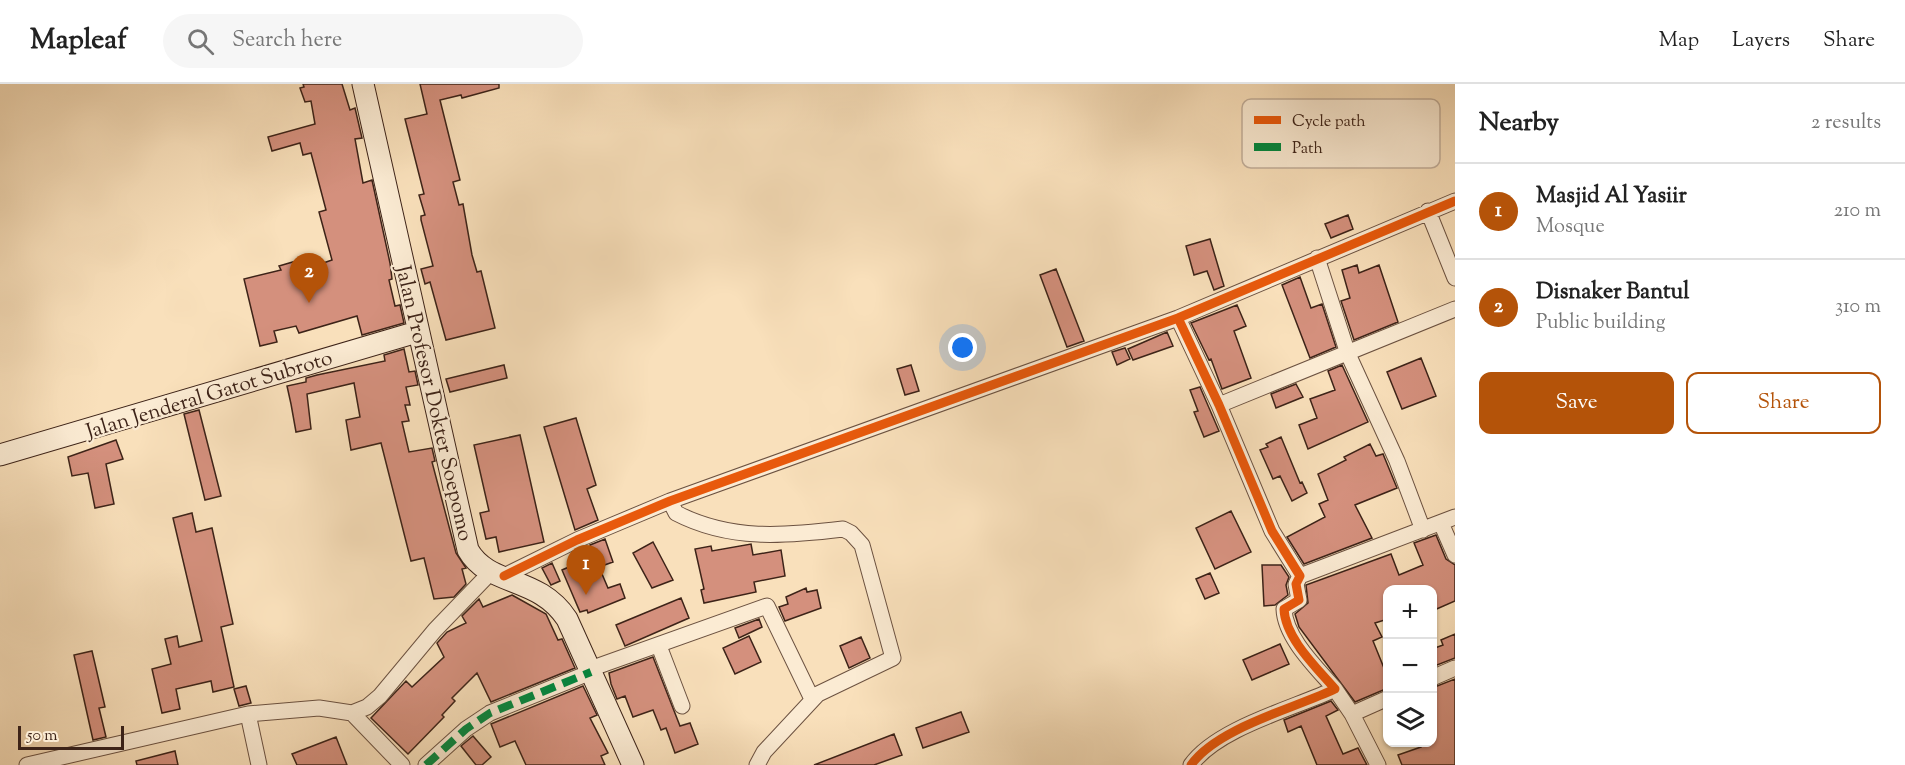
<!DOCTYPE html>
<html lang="en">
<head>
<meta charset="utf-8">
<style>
	:root { --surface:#fff; --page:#f6f6f6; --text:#222; --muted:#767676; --line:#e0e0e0; --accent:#b45309 }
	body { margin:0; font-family:"Sorts Mill Goudy",serif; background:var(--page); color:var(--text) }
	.controls { position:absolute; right:18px; bottom:18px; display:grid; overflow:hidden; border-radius:12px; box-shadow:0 2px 4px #0004 }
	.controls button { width:54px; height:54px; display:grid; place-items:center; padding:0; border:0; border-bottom:2px solid var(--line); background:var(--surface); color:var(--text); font:30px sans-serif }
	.scale { position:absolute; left:18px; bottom:15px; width:106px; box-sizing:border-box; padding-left:6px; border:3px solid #3d2318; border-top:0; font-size:16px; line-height:21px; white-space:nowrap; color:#3d2318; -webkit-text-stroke:4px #fbebd3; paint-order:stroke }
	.you { position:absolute; left:963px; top:264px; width:21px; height:21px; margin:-15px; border:4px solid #fff; border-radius:50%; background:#1a73e8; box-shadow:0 0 0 9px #1a73e833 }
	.badge { display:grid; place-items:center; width:39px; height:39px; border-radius:50%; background:var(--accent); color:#fff; font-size:20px; font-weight:700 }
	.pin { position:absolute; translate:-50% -50px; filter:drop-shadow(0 2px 3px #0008) }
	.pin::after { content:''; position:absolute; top:32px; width:21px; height:18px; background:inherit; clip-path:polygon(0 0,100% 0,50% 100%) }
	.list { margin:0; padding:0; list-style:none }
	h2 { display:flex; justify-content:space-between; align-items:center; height:78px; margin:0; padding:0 24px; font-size:26px }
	h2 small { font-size:20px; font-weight:400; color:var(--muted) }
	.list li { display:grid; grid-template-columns:39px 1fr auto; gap:18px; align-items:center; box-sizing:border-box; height:96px; padding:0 24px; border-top:2px solid var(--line) }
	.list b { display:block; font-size:22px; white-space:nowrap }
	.list p { margin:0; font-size:20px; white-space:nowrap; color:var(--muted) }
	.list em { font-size:20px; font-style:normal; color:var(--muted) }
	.actions { display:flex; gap:12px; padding:18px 24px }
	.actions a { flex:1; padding:14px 0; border:2px solid var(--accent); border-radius:12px; text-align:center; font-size:21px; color:var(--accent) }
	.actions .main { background:var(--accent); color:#fff }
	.icon { flex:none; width:33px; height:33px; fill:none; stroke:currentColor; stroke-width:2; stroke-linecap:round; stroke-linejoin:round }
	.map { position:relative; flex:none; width:1455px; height:681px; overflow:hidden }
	header { display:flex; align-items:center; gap:36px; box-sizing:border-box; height:84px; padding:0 30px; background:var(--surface); border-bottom:2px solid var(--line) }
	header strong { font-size:28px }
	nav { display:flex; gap:33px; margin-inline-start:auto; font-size:21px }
	.search { width:420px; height:54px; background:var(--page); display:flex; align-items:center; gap:15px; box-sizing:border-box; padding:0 21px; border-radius:33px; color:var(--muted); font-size:22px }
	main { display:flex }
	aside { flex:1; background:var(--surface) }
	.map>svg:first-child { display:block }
	.building { fill:#d4907d; stroke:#3d2318; stroke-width:1.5 }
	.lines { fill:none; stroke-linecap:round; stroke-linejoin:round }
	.street-casing { stroke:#6c5241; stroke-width:17 }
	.secondary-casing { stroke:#3d2318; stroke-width:23 }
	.street { stroke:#fbebd3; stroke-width:15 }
	.secondary { stroke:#fbebd3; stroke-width:21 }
	.quiet { stroke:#00873e; stroke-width:8; stroke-dasharray:15 8; stroke-linecap:butt }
	.cycleway-casing { stroke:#fbebd3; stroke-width:13 }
	.cycleway { stroke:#e8590c; stroke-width:9 }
	.labels { text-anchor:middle; stroke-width:4.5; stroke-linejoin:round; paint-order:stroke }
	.street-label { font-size:21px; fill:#3d2318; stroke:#fbebd3 }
	.key { fill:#fbebd3; stroke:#c2af9b; stroke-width:1.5 }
	.key-label { font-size:16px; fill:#3d2318 }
</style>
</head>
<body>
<header>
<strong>Mapleaf</strong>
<div class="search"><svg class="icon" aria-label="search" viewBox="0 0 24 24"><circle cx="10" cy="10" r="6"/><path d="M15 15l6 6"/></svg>Search here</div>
<nav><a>Map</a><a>Layers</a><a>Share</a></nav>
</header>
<main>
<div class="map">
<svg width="1455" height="681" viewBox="0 0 1455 681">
	<rect width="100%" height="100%" fill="#f9e0bb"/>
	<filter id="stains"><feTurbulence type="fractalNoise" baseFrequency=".00333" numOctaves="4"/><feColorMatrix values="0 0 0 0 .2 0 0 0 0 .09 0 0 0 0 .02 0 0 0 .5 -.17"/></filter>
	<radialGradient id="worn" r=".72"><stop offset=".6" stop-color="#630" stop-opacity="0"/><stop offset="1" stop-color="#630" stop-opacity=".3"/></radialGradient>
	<path class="building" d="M 303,0 L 342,0 L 350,26 L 355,24 L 362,54 L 355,55 L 363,99 L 372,96 L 390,179 L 392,195 L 389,196 L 395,222 L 400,221 L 404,239 L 362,251 L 357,232 L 299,249 L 296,242 L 274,247 L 277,258 L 260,262 L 244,195 L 281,186 L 279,182 L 303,175 L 306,185 L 332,176 L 319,128 L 326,126 L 311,69 L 303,71 L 300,59 L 272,67 L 268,53 L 315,40 L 311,17 L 305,18 L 300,4 L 304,3 Z
		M 420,0 L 499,0 L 499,4 L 462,14 L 461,11 L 440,16 L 460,96 L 453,98 L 459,121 L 463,120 L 472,171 L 477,188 L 481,187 L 495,244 L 446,256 L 430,198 L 425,200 L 421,185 L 433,182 L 421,136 L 421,132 L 425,131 L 419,111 L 424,110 L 405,35 L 427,30 Z
		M 1348,131 L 1353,145 L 1331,154 L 1325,140 Z
		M 1210,155 L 1224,202 L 1214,206 L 1207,187 L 1194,191 L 1186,162 Z
		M 1357,181 L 1359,189 L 1379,181 L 1398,238 L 1354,256 L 1341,217 L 1350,214 L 1342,186 Z
		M 1056,185 L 1084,257 L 1067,263 L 1040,191 Z
		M 1300,193 L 1311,224 L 1322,220 L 1336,263 L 1310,274 L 1282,201 Z
		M 1237,221 L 1246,242 L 1234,247 L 1251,294 L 1222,305 L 1211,275 L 1209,276 L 1191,239 Z
		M 1167,248 L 1173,262 L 1133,276 L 1128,265 Z
		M 1125,264 L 1130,275 L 1117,281 L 1112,268 Z
		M 404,265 L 409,288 L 415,287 L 418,301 L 406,303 L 410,321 L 405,321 L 409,337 L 402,338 L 409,368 L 432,364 L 435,377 L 432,378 L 456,469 L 466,484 L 462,485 L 466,500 L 454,513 L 434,515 L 424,474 L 411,477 L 381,359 L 351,366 L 346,336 L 360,333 L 354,299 L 307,310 L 311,345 L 296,348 L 291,320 L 287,302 L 306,298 L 306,294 L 317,291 L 385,277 L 384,271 Z
		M 1421,274 L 1436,312 L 1402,325 L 1387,288 Z
		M 504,281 L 507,294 L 450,308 L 446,295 Z
		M 911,281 L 919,307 L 905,311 L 897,285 Z
		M 1342,281 L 1368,338 L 1308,365 L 1299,341 L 1317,334 L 1310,315 L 1335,306 L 1328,287 Z
		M 1296,300 L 1303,313 L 1276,324 L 1271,310 Z
		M 1200,303 L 1219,347 L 1204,353 L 1194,328 L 1198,327 L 1190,306 Z
		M 199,326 L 221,412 L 205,416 L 184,330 Z
		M 576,334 L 596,401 L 587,405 L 598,436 L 575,446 L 544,343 Z
		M 520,351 L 544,458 L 499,468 L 496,453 L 486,455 L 480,429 L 489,427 L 474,361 Z
		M 1281,353 L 1300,399 L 1302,398 L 1307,409 L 1292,417 L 1280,392 L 1273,395 L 1260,366 L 1268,363 L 1266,360 Z
		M 116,356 L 123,375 L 106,380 L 114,420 L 95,424 L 88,389 L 72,392 L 68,373 Z
		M 1370,360 L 1376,372 L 1383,370 L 1397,404 L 1355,421 L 1372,454 L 1304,480 L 1287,453 L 1325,433 L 1319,420 L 1328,416 L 1318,390 L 1346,376 L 1344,373 Z
		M 1231,427 L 1251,468 L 1215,485 L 1196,444 Z
		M 192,429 L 196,448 L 212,444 L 233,540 L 221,543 L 234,603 L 213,608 L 211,597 L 176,605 L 180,625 L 162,629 L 152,585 L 171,580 L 165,555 L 177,552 L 179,563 L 202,557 L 173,434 Z
		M 1436,451 L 1446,475 L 1455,481 L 1455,517 L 1432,527 L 1432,506 L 1388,506 L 1388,535 L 1375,539 L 1382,553 L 1373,557 L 1384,584 L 1388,583 L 1388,604 L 1355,618 L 1299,543 L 1295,530 L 1308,519 L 1306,501 L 1391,470 L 1399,491 L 1423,481 L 1414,459 Z
		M 605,455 L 613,478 L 599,483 L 608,504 L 620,500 L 625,514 L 588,529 L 587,526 L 580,528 L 562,486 L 594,472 L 590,461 Z
		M 653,458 L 673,496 L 652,504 L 633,469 Z
		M 751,460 L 753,471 L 781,466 L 785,492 L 754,498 L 756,508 L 704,519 L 701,506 L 704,505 L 695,465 L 711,462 L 712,467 Z
		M 552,479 L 560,497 L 551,501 L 542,484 Z
		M 1262,481 L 1281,481 L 1289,493 L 1286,501 L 1288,511 L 1275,521 L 1264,522 Z
		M 1210,489 L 1219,509 L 1205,515 L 1196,495 Z
		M 806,504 L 807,508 L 817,506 L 821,524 L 785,537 L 779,523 L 788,520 L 786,513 Z
		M 512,511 L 546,530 L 558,556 L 562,555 L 575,584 L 491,618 L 477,589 L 452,614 L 455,617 L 442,631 L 444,633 L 408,670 L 371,634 L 406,597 L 412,603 L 444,573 L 437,559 L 447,548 L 466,539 L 462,532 L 479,515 L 483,523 Z
		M 681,514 L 689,534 L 625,562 L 616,541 Z
		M 759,535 L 762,543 L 739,554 L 735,544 Z
		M 1455,550 L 1455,574 L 1432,583 L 1432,565 L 1443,561 L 1441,556 Z
		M 749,552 L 761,578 L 735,590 L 723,564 Z
		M 861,553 L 870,574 L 849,584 L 840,562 Z
		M 1280,560 L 1289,580 L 1252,596 L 1243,576 Z
		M 92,567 L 105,623 L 99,624 L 106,653 L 93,656 L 74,571 Z
		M 653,573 L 680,642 L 690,639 L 698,660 L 675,669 L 666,644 L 661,646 L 653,626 L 633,633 L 625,612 L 617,615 L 611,600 L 609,589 Z
		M 1455,595 L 1455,681 L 1402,681 L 1398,671 L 1421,663 L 1419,658 L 1432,658 L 1432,604 Z
		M 246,602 L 251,619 L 239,622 L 234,605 Z
		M 583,602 L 597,631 L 590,634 L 608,669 L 601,672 L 605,681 L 526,681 L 515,657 L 500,663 L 491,640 Z
		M 1331,617 L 1338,626 L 1326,632 L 1343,670 L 1358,664 L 1367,681 L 1317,681 L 1301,642 L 1288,648 L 1284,636 Z
		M 961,628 L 969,648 L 923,664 L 916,644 Z
		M 894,650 L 902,671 L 874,681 L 814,681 Z
		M 473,652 L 491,673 L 482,681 L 476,681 L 461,662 Z
		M 336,653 L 347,681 L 297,681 L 292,670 Z
		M 175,667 L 178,681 L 137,681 L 136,677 Z"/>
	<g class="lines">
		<g class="street-casing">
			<path id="street" d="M 1428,127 L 1455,194
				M 1317,174 L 1348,270 L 1397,377 L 1423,446
				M 1178,234 L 1219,321 L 1272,447 L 1300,492 L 1296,500 L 1299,516 L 1284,525 C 1285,554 1317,584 1335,605 C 1295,624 1217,644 1191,681
				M 1219,321 L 1455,225
				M 670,417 L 676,429 C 730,457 785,452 843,445 L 851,449 L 862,461 L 893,574 L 818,610 L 764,668 L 757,681
				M 1441,439 L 1455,471
				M 504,492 L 577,456 L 670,417 L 1178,234 L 1455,117
				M 1300,492 L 1455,433
				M 659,562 L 682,622
				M 590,585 L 767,522 L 812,615
				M 1432,594 L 1455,584
				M 1335,605 L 1352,630 L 1388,614
				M 352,629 L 402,681
				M 248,630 L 259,681
				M 1352,630 L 1378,681
				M 27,681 L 248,630 L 319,624 L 352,629 L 367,623 L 380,612 L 435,546 L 490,489
				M 426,681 L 466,645 L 490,629 L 591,588"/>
		</g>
		<g class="secondary-casing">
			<path id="secondary" d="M 363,0 L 468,466 C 489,503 538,491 567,535 L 633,681
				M 0,371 L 417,248"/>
		</g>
		<use href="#street" class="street"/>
		<use href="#secondary" class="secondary"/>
		<path class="quiet" d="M 426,681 L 466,645 L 490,629 L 591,588"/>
		<g class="cycleway-casing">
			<path id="cycleway" d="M 1178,234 L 1219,321 L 1272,447 L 1300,492 L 1296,500 L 1299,516 L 1284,525 C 1285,554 1317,584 1335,605 C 1295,624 1217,644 1191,681
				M 504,492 L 577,456 L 670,417 L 1178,234 L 1455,117"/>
		</g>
		<use href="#cycleway" class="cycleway"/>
	</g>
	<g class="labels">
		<g class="street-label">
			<text transform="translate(209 310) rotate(-17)" y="7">Jalan Jenderal Gatot Subroto</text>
			<text transform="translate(435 319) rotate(77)" y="7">Jalan Profesor Dokter Soepomo</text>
		</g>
	</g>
	<rect x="1242" y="15" width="198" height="69" rx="9" class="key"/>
	<rect x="1254" y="32" width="27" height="8" fill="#e8590c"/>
	<rect x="1254" y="59" width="27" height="8" fill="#00873e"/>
	<g class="key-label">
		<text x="1292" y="42">Cycle path</text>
		<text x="1292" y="69">Path</text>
	</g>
	<rect width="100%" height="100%" filter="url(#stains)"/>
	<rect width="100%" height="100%" fill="url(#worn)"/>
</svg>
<div class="controls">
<button>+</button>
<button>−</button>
<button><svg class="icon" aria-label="layers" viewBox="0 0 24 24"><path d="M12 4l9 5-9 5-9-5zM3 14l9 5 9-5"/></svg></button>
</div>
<div class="scale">50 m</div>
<div class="you"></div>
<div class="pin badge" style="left:586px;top:511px">1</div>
<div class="pin badge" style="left:309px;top:219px">2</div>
</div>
<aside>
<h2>Nearby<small>2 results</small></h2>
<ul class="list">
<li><span class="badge">1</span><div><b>Masjid Al Yasiir</b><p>Mosque</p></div><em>210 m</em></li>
<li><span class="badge">2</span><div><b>Disnaker Bantul</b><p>Public building</p></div><em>310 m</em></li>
</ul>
<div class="actions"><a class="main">Save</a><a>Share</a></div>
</aside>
</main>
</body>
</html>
